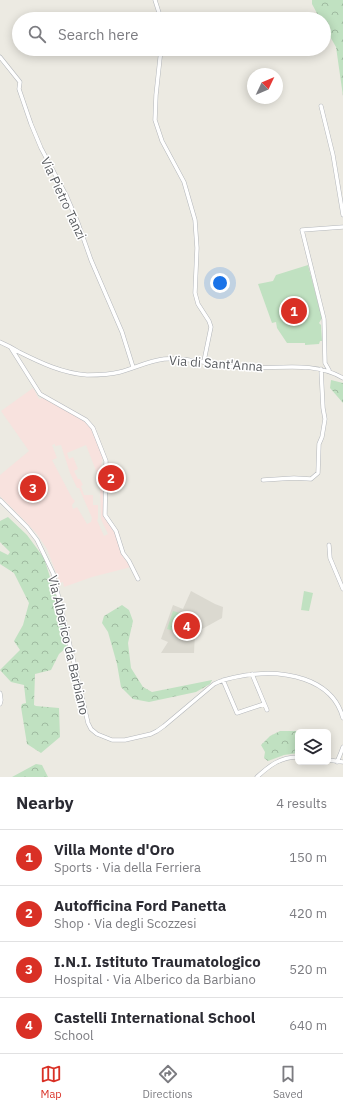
<!DOCTYPE html>
<html lang="en">
<head>
<meta charset="utf-8">
<style>
	:root { --surface:#fff; --page:#f2f2f3; --text:#2b2b33; --muted:#7c7c81; --line:#e1e1e2; --accent:#d93025 }
	body { margin:0; font-family:"IBM Plex Sans",sans-serif; background:var(--page); color:var(--text) }
	.controls { position:absolute; right:12px; bottom:12px; display:grid; overflow:hidden; border-radius:6px; box-shadow:0 2px 10px #0003 }
	.controls button { width:36px; height:36px; display:grid; place-items:center; padding:0; border:0; border-bottom:1px solid var(--line); background:var(--surface); color:var(--text); font:20px sans-serif }
	.compass { position:absolute; left:247px; top:68px; width:36px; height:36px; border-radius:50%; background:var(--surface); box-shadow:0 2px 10px #0003; rotate:46deg }
	.you { position:absolute; left:220px; top:283px; width:14px; height:14px; margin:-10px; border:3px solid #fff; border-radius:50%; background:#1a73e8; box-shadow:0 0 0 6px #1a73e833 }
	.badge { display:grid; place-items:center; width:26px; height:26px; border-radius:50%; background:var(--accent); color:#fff; font-size:13px; font-weight:700 }
	.pin { position:absolute; translate:-50% -50%; border:2px solid #fff; box-shadow:0 1px 4px #0006 }
	.list { margin:0; padding:0; list-style:none }
	h2 { display:flex; justify-content:space-between; align-items:center; height:52px; margin:0; padding:0 16px; font-size:17px }
	h2 small { font-size:13px; font-weight:400; color:var(--muted) }
	.list li { display:grid; grid-template-columns:26px 1fr auto; gap:12px; align-items:center; box-sizing:border-box; height:56px; padding:0 16px; border-top:1px solid var(--line) }
	.list b { display:block; font-size:15px; white-space:nowrap }
	.list p { margin:0; font-size:13px; white-space:nowrap; color:var(--muted) }
	.list em { font-size:13px; font-style:normal; color:var(--muted) }
	.icon { flex:none; width:22px; height:22px; fill:none; stroke:currentColor; stroke-width:2; stroke-linecap:round; stroke-linejoin:round }
	.map { position:relative; flex:none; width:343px; height:777px; overflow:hidden }
	.search { position:absolute; background:var(--surface); box-shadow:0 2px 10px #0003; left:12px; right:12px; top:12px; height:44px; display:flex; align-items:center; gap:10px; box-sizing:border-box; padding:0 14px; border-radius:22px; color:var(--muted); font-size:15px }
	.sheet { height:276px; background:var(--surface) }
	nav { display:flex; justify-content:space-around; align-items:center; box-sizing:border-box; height:56px; border-top:1px solid var(--line); background:var(--surface); font-size:11px; color:var(--muted) }
	nav a { display:grid; justify-items:center; gap:2px }
	nav .on { color:var(--accent) }
	.map>svg:first-child { display:block }
	.education { fill:#dbd9d0 }
	.medical { fill:#f8e2de; fill-rule:evenodd }
	.grass { fill:#c0e1c1 }
	.forest { fill:url(#forest-crowns) }
	.lines { fill:none; stroke-linecap:round; stroke-linejoin:round }
	.minor-casing { stroke:#b4b7bb; stroke-width:4.5 }
	.minor { stroke:#fff; stroke-width:3.5 }
	.labels { text-anchor:middle; stroke-width:3; stroke-linejoin:round; paint-order:stroke }
	.street-label { font-size:13px; fill:#5a5d61; stroke:#fff }
</style>
</head>
<body>
<div class="map">
<svg width="343" height="777" viewBox="0 0 343 777">
	<defs>
		<pattern id="forest-crowns" width="20" height="18" patternUnits="userSpaceOnUse"><rect width="20" height="18" fill="#c0e1c1"/><path d="M2 6a3 3 0 1 1 6 0M12 15a3 3 0 1 1 6 0" fill="none" stroke="#9fbaa0"/></pattern>
	</defs>
	<rect width="100%" height="100%" fill="#eceae2"/>
	<path class="education" d="M 191,591 L 215,604 L 223,607 L 222,618 L 195,633 L 194,653 L 161,653 L 168,642 L 161,639 L 173,605 L 183,609 Z"/>
	<path class="medical" d="M 33,388 L 39,399 L 43,398 L 86,421 L 90,426 L 103,457 L 101,466 L 103,467 L 103,515 L 115,532 L 121,554 L 131,567 L 92,577 L 64,587 L 63,582 L 60,583 L 47,549 L 37,534 L 25,521 L 0,496 L 0,475 L 29,451 L 1,411 ZM 55,444 L 55,446 L 61,445 L 70,473 L 77,488 L 79,488 L 92,518 L 91,522 L 87,524 L 77,507 L 73,509 L 72,505 L 75,501 L 72,498 L 52,460 L 57,458 L 52,445 ZM 86,445 L 100,481 L 101,519 L 108,534 L 104,536 L 97,520 L 98,519 L 98,505 L 93,505 L 93,495 L 84,495 L 81,486 L 83,485 L 80,479 L 78,479 L 74,471 L 78,469 L 73,457 L 69,459 L 67,453 Z"/>
	<path class="grass" d="M 308,265 L 322,318 L 319,323 L 321,325 L 322,341 L 320,341 L 319,344 L 305,345 L 305,343 L 287,343 L 277,328 L 276,322 L 272,323 L 258,284 L 273,281 L 276,275 Z
		M 304,591 L 313,593 L 309,611 L 301,610 Z"/>
	<path class="forest" d="M 312,0 L 343,0 L 343,96 L 336,47 L 324,26 L 324,19 L 320,19 L 312,4 Z
		M 331,380 L 343,383 L 343,403 L 330,388 Z
		M 8,517 L 27,535 L 44,558 L 56,596 L 67,647 L 59,654 L 51,670 L 35,674 L 34,705 L 36,706 L 59,708 L 60,737 L 41,753 L 27,744 L 21,707 L 22,704 L 26,703 L 24,685 L 11,682 L 0,670 L 20,650 L 14,641 L 23,625 L 29,603 L 14,573 L 0,564 L 0,551 L 8,555 L 10,552 L 0,542 L 0,521 Z
		M 122,605 L 129,610 L 133,621 L 128,643 L 131,668 L 143,687 L 152,692 L 212,680 L 210,684 L 196,692 L 149,702 L 133,699 L 121,687 L 117,664 L 108,632 L 102,623 L 104,616 Z
		M 173,611 L 183,614 L 177,632 L 167,629 Z
		M 280,731 L 298,731 L 300,732 L 298,732 L 298,753 L 284,755 L 268,761 L 264,758 L 265,752 L 261,745 L 270,736 Z
		M 36,764 L 42,765 L 48,777 L 12,777 Z"/>
	<g class="lines">
		<g class="minor-casing">
			<path id="minor" d="M 155,0 L 161,19
				M 161,49 L 156,95 L 155,120 L 162,141 L 184,182 L 195,220 L 197,248 L 195,293 L 198,304 L 209,321 L 211,327 L 204,361
				M 0,57 L 20,82 L 19,89 L 31,124 L 41,148 L 66,195 L 78,223 L 91,260 L 122,332 L 133,367
				M 321,106 L 333,155 L 343,215
				M 0,342 C 7,345 13,348 19,352 C 41,363 62,373 87,375 C 99,375 109,375 120,372 C 135,368 148,361 164,359 C 189,357 211,365 236,367 C 272,371 310,359 343,378
				M 11,348 L 40,394 L 86,420 L 93,428 L 106,461 L 105,515 L 116,531 L 123,553 L 129,561 L 138,579
				M 329,370 L 325,363 L 324,319 L 302,230 L 343,227
				M 263,480 L 294,478 L 311,479 L 318,473 L 319,444 L 322,437 L 325,419 L 323,408 L 321,369
				M 0,500 L 27,527 L 37,540 L 53,573 L 88,723 L 91,729 L 97,734 L 112,740 L 125,740 L 151,734 L 157,731 L 164,726 L 214,684 C 225,678 235,677 247,675 C 283,670 332,677 343,718
				M 329,545 L 330,558 L 343,589
				M 252,674 L 267,710
				M 223,680 L 237,713 L 264,704
				M 0,693 L 1,700 L 0,704
				M 328,760 L 343,762
				M 337,762 L 340,755 L 343,747
				M 257,777 C 269,766 280,757 298,757"/>
		</g>
		<use href="#minor" class="minor"/>
	</g>
	<g class="labels">
		<g class="street-label">
			<text transform="translate(64 198) rotate(65)" y="5">Via Pietro Tanzi</text>
			<text transform="translate(216 363) rotate(4)" y="5">Via di Sant'Anna</text>
			<text transform="translate(69 645) rotate(77)" y="5">Via Alberico da Barbiano</text>
		</g>
	</g>
</svg>
<div class="controls">
<button><svg class="icon" aria-label="layers" viewBox="0 0 24 24"><path d="M12 4l9 5-9 5-9-5zM3 14l9 5 9-5"/></svg></button>
</div>
<svg class="compass" viewBox="-18 -18 36 36"><path d="M0-13l5 13h-10z" fill="#e53935"/><path d="M0 13l5-13h-10z" fill="#7c7c81"/></svg>
<div class="you"></div>
<div class="pin badge" style="left:294px;top:311px">1</div>
<div class="pin badge" style="left:111px;top:478px">2</div>
<div class="pin badge" style="left:33px;top:488px">3</div>
<div class="pin badge" style="left:187px;top:626px">4</div>
<div class="search"><svg class="icon" aria-label="search" viewBox="0 0 24 24"><circle cx="10" cy="10" r="6"/><path d="M15 15l6 6"/></svg>Search here</div>
</div>
<section class="sheet">
<h2>Nearby<small>4 results</small></h2>
<ul class="list">
<li><span class="badge">1</span><div><b>Villa Monte d'Oro</b><p>Sports · Via della Ferriera</p></div><em>150 m</em></li>
<li><span class="badge">2</span><div><b>Autofficina Ford Panetta</b><p>Shop · Via degli Scozzesi</p></div><em>420 m</em></li>
<li><span class="badge">3</span><div><b>I.N.I. Istituto Traumatologico</b><p>Hospital · Via Alberico da Barbiano</p></div><em>520 m</em></li>
<li><span class="badge">4</span><div><b>Castelli International School</b><p>School</p></div><em>640 m</em></li>
</ul>
</section>
<nav>
<a class="on"><svg class="icon" aria-label="map" viewBox="0 0 24 24"><path d="M3 6l6-2 6 2 6-2v14l-6 2-6-2-6 2zM9 4v14M15 6v14"/></svg>Map</a>
<a><svg class="icon" aria-label="directions" viewBox="0 0 24 24"><path d="M12 3l9 9-9 9-9-9zM9 14v-3h6M13 9l2 2-2 2"/></svg>Directions</a>
<a><svg class="icon" aria-label="saved" viewBox="0 0 24 24"><path d="M7 4h10v16l-5-4-5 4z"/></svg>Saved</a>
</nav>
</body>
</html>
